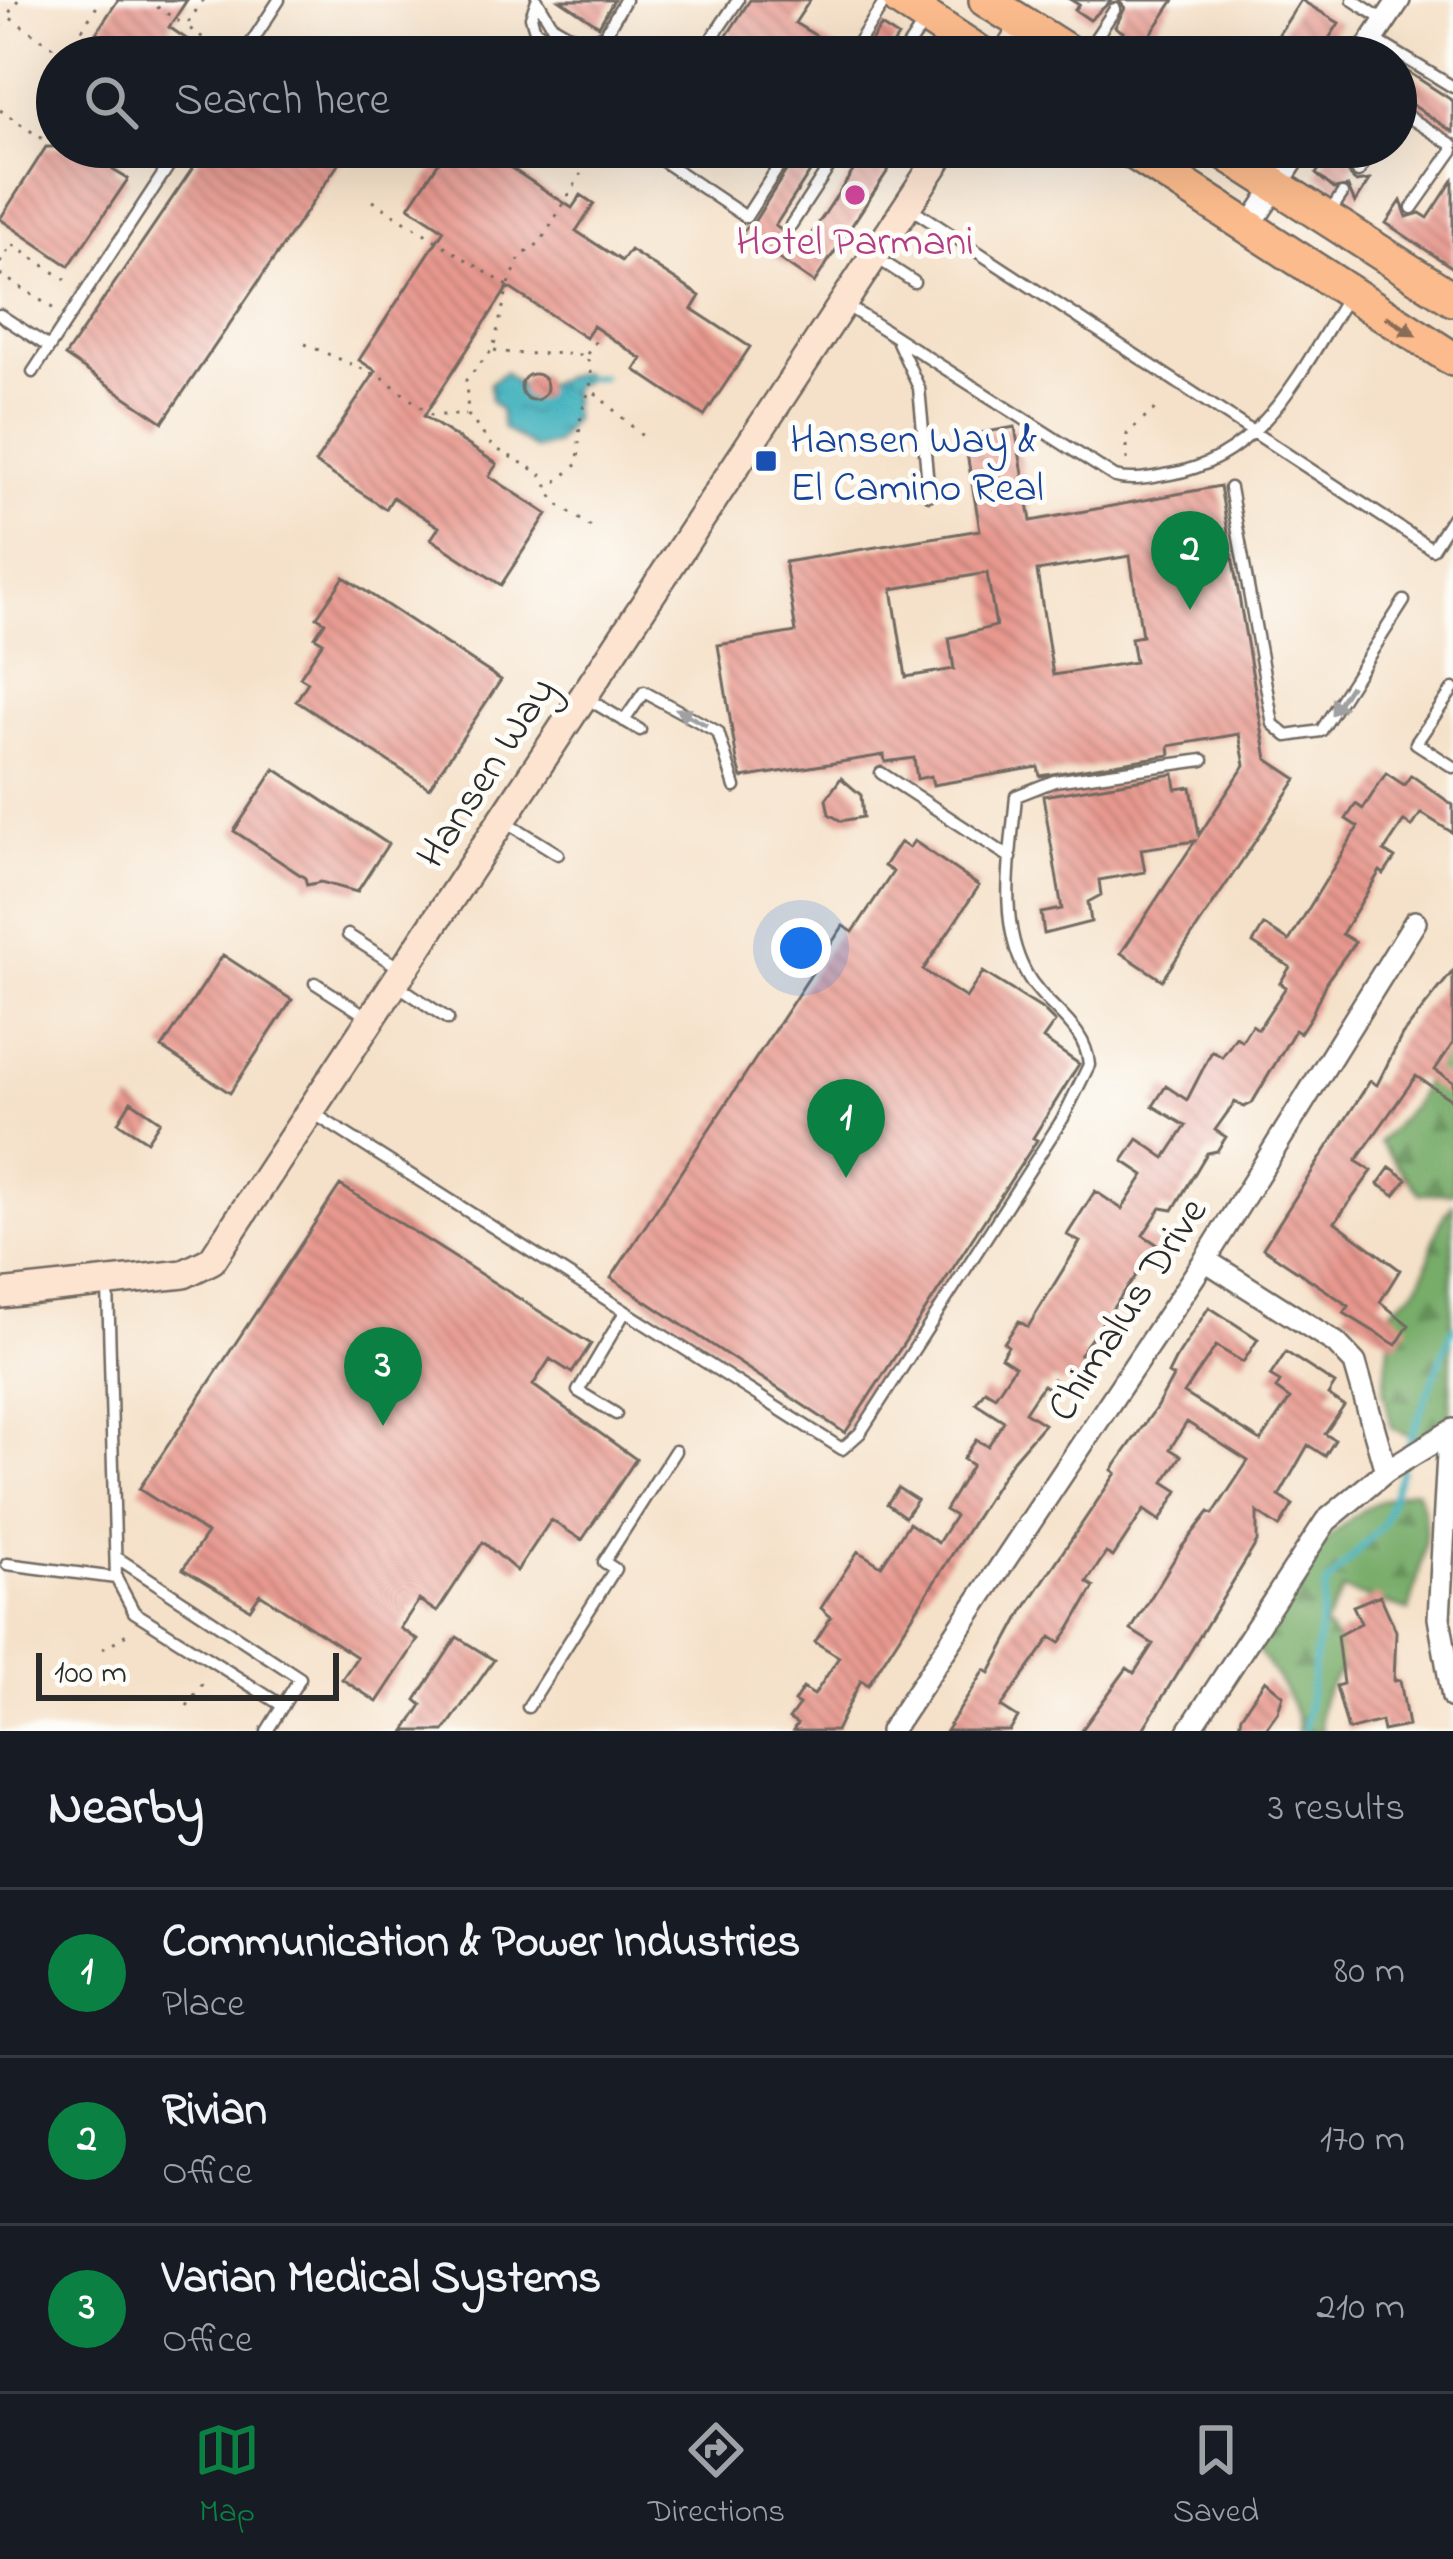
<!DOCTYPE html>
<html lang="en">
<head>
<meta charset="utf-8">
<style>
	:root { --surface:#171b24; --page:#20242c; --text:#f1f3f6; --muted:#9ea1a6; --line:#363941; --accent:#0b8043 }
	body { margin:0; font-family:"Indie Flower",sans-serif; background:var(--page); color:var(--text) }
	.scale { position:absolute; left:36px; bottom:30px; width:303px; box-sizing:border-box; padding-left:12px; border:6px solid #2b2b2b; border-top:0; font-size:33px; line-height:42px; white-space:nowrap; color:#2b2b2b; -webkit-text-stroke:9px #fdfcf7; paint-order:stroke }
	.you { position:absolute; left:801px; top:948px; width:42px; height:42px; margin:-30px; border:9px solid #fff; border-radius:50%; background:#1a73e8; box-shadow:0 0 0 18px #1a73e833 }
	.badge { display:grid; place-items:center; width:78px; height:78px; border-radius:50%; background:var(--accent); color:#fff; font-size:39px; font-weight:700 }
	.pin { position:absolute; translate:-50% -99px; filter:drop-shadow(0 3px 6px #0008) }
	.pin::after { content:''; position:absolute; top:63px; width:42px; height:36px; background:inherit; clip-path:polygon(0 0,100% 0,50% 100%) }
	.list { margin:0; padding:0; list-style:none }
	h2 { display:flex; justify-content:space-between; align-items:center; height:156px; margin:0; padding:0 48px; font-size:51px }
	h2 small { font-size:39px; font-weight:400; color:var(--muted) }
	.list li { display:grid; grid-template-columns:78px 1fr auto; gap:36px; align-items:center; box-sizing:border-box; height:168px; padding:0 48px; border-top:3px solid var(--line) }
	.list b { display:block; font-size:45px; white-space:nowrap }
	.list p { margin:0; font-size:39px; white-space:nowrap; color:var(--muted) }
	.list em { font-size:39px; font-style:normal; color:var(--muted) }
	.icon { flex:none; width:66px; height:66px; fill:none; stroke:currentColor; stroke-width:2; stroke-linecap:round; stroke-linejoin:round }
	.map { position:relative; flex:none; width:1453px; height:1731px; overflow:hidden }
	.search { position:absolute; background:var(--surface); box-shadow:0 12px 48px #0002; left:36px; right:36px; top:36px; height:132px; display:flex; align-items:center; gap:30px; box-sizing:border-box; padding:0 42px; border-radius:66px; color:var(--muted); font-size:45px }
	.sheet { height:660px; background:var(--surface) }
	nav { display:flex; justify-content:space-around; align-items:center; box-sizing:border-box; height:168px; border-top:3px solid var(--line); background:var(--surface); font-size:33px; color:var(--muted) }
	nav a { display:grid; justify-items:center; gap:6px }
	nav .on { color:var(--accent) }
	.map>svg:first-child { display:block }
	.forest { fill:url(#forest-firs); stroke:#516c4a; stroke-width:3 }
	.water { fill:url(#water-ripples); stroke:#376e74; stroke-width:3 }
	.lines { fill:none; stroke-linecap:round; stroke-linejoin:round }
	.stream { stroke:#43b2be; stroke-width:6 }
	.building { fill:url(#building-back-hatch); fill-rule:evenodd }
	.lane-casing { stroke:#726b62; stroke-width:15 }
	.street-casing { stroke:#726b62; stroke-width:26 }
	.secondary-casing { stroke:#726b62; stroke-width:32 }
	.primary-casing { stroke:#726b62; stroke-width:38 }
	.path { stroke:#726b62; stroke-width:3; stroke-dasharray:3 9; stroke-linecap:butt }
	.lane { stroke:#fff; stroke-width:10 }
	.street { stroke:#fff; stroke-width:21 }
	.secondary { stroke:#fde4d1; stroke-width:27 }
	.primary { stroke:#fbbb8c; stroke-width:33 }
	.oneway { fill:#896c57 }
	.oneway2 { fill:#a0a0a0 }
	.hotel-dot { fill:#d1479c; stroke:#fdfcf7; stroke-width:4.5 }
	.transit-dot { fill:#1a4fb4; stroke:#fdfcf7; stroke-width:4.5 }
	.labels { text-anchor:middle; stroke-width:10; stroke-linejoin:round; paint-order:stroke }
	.hotel-label { font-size:42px; fill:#b23c85; stroke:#fdfcf7 }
	.transit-label { font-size:42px; fill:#164399; stroke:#fdfcf7; text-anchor:start }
	.street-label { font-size:42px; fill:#2b2b2b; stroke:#fdfcf7 }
</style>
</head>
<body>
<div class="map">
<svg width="1453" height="1731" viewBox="0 0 1453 1731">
	<defs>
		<pattern id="forest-firs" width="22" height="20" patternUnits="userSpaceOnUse" patternTransform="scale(3)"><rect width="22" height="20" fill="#77ac69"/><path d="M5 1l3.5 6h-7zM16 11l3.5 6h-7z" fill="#628c57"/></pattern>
		<pattern id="water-ripples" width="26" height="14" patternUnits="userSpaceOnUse" patternTransform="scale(3)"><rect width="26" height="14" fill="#43b2be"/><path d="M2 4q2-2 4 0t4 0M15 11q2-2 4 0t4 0" fill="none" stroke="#38919b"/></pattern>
		<pattern id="building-back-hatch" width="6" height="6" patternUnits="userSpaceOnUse" patternTransform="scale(3)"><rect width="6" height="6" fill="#e8998f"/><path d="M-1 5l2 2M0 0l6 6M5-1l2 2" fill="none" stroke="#bc7d75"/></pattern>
	</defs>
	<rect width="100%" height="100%" fill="#fdfcf7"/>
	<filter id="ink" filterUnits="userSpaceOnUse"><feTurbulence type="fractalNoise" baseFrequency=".00833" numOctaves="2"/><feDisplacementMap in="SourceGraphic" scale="24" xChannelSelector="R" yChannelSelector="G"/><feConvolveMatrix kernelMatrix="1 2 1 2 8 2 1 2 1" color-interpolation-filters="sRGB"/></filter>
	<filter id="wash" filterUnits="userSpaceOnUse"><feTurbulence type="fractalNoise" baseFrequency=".004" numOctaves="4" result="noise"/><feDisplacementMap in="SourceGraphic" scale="48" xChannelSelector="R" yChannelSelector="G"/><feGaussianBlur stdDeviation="2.7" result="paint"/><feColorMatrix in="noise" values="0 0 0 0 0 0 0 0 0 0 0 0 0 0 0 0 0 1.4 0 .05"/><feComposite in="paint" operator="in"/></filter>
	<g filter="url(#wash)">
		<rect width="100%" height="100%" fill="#f5e1c9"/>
		<path class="forest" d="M 1453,1032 L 1453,1193 L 1420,1194 L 1379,1142 L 1414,1104 Z
			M 1453,1204 L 1450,1417 L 1427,1444 L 1392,1428 L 1384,1392 L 1393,1308 C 1445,1270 1418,1246 1453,1204 Z
			M 1416,1490 C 1436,1526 1419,1573 1409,1611 L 1343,1590 L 1324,1626 L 1352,1658 C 1332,1678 1314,1701 1322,1731 L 1298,1731 C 1299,1702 1270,1669 1254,1645 C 1297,1580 1332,1504 1416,1490 Z"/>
		<path class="water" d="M 505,372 L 524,390 C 548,390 560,374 583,373 L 585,380 L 571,388 L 573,419 L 555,444 L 535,449 L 503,428 L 500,410 L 491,401 L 490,383 Z"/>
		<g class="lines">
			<path class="stream" d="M 584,378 L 602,377
				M 1406,1450 L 1453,1328
				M 1304,1731 L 1326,1585 L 1383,1524 L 1402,1469"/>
		</g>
		<g id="blocks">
			<path class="building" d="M 118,0 L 187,0 L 169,27 L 213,57 L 80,57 Z
				M 560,0 L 614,0 L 599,26 Z
				M 750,0 L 810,0 L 795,23 L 841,51 L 839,57 L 713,57 Z
				M 1071,0 L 1112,0 L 1090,20 L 1075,10 L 1079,5 Z
				M 1118,0 L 1174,0 L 1139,52 L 1119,38 L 1123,32 L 1115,27 L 1125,8 Z
				M 1301,0 L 1339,23 L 1317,57 L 1264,57 Z
				M 881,26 L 898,37 L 885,57 L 861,57 Z
				M 1396,64 L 1453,101 L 1453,132 L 1396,94 Z
				M 46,147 L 129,147 L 113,170 L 128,179 L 69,266 L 0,219 Z
				M 207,147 L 350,147 L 163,422 L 65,356 Z
				M 449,147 L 479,147 L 572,208 L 581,195 L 594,204 L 576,231 L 622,261 L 630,250 L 700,296 L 692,309 L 750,347 L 704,416 L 635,370 L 642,359 L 593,326 L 586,338 L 508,287 L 424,416 L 497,464 L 489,476 L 547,514 L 501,585 L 431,539 L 439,527 L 393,497 L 386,509 L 315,463 L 376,371 L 359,360 L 444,230 L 409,207 Z
				M 801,147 L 826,147 L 775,226 L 804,245 L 869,147 L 893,163 L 814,283 L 741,233 L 754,222 Z
				M 1334,147 L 1355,147 L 1348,158 L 1354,161 L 1349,175 L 1356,182 L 1370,180 L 1355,203 L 1348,187 L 1334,189 L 1316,174 Z
				M 1453,180 L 1453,268 L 1386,223 L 1401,201 L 1407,217 L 1420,213 L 1428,218 Z
				M521 387a13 13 0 1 1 26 0a13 13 0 1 1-26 0Z
				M 1015,427 L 1031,521 L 1220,486 L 1267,759 L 1297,779 L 1162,980 L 1121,953 L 1195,841 L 1141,849 L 1145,872 L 1099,880 L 1101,895 L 1088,902 L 1091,922 L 1044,934 L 1041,913 L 1062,909 L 1043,796 L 1174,774 L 1176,789 L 1191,787 L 1199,835 L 1245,765 L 1239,734 L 1169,746 L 1170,755 L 1040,776 L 1038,767 L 933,785 L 931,776 L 917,779 L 914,758 L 885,762 L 884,755 L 742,778 L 737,761 L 718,645 L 796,632 L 785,562 L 980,530 L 964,436 ZM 1130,556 L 1142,636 L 1131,638 L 1135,662 L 1053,675 L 1037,571 ZM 987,573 L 996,626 L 949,638 L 954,669 L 906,677 L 892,589 Z
				M 344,577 L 501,680 L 429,788 L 296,701 L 308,682 L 300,677 L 323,642 L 315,637 L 325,622 L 317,617 Z
				M 275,769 L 388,844 L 357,892 L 321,882 L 307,885 L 305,878 L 234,831 Z
				M 1386,773 L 1404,785 L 1411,775 L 1453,805 L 1453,833 L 1421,813 L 1412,827 L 1404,821 L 1384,851 L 1395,858 L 1384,874 L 1380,871 L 1342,934 L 1355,942 L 1326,982 L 1311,1016 L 1300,1033 L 1295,1030 L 1252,1103 L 1244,1107 L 1235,1102 L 1215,1130 L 1226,1137 L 1217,1151 L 1207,1153 L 1173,1210 L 1161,1208 L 1143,1235 L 1158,1245 L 1080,1354 L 1090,1356 L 1086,1383 L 1066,1380 L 1063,1385 L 1053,1379 L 1047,1388 L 1043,1385 L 1025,1412 L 1044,1424 L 1012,1461 L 868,1685 L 861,1680 L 836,1731 L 793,1731 L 797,1724 L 789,1719 L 799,1705 L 794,1702 L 803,1688 L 814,1695 L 839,1657 L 815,1642 L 831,1617 L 821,1608 L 858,1551 L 881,1566 L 909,1523 L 938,1543 L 955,1516 L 945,1510 L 972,1465 L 963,1459 L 976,1440 L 988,1446 L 1004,1421 L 976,1403 L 985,1390 L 995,1396 L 1015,1366 L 1001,1357 L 1008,1346 L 1004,1343 L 1019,1321 L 1028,1327 L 1080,1242 L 1067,1235 L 1095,1191 L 1122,1209 L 1144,1175 L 1123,1161 L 1138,1139 L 1165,1158 L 1186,1126 L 1153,1106 L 1166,1086 L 1187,1100 L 1212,1051 L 1222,1057 L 1236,1037 L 1242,1041 L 1252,1025 L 1258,1029 L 1286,987 L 1280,983 L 1290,967 L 1253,943 L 1264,925 L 1289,941 L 1358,827 L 1346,819 L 1356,804 L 1363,809 Z
				M 841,778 L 861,795 L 863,817 L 841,821 L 829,814 L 826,799 Z
				M 914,841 L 979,886 L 923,970 L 966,998 L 983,972 L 1042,1009 L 1055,1022 L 1043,1039 L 1079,1064 L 1033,1138 L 1037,1140 L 845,1433 L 611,1278 L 843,926 L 853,932 L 893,872 L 884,866 L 900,842 L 909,848 Z
				M 223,955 L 292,1000 L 230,1093 L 162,1048 Z
				M 1453,971 L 1453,1043 L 1435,1070 L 1453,1082 L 1453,1101 L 1416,1076 L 1356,1161 L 1372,1171 L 1335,1222 L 1400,1270 L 1380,1302 L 1409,1325 L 1396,1345 L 1344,1313 L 1349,1306 L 1263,1248 L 1370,1081 L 1377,1085 L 1402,1035 Z
				M 131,1101 L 160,1121 L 147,1141 L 118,1122 Z
				M 1390,1167 L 1407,1179 L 1395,1195 L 1378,1184 Z
				M 340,1185 L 591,1344 L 572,1373 L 550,1359 L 533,1385 L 636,1459 L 582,1540 L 551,1520 L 517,1571 L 483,1542 L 437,1612 L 419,1600 L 400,1628 L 418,1640 L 377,1702 L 342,1679 L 357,1657 L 260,1594 L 250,1609 L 183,1569 L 207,1533 L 139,1489 Z
				M 1209,1307 L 1258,1339 L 1243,1362 L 1216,1346 L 1184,1393 L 1261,1441 L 1290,1399 L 1276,1389 L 1280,1382 L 1270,1376 L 1286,1352 L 1335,1384 L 1328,1395 L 1344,1406 L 1325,1434 L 1335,1440 L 1325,1456 L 1308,1445 L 1279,1496 L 1293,1505 L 1279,1527 L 1257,1512 L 1257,1542 L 1142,1731 L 1081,1731 L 1127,1668 L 1134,1673 L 1153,1644 L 1131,1630 L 1181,1548 L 1209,1512 L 1213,1514 L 1248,1461 L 1187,1422 L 1170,1449 L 1181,1456 L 1164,1482 L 1178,1491 L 1160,1521 L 1144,1510 L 1113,1557 L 1106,1553 L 1087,1582 L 1094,1587 L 1071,1627 L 1060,1643 L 1051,1637 L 1001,1707 L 1018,1718 L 1010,1731 L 946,1731 L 985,1670 L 990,1673 L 1023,1611 L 1116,1473 L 1112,1470 L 1156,1408 L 1173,1377 L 1168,1374 L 1175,1360 Z
				M 898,1488 L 917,1500 L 905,1517 L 887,1504 Z
				M 1380,1595 L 1396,1631 L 1394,1681 L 1400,1680 L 1408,1726 L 1383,1731 L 1381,1721 L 1348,1730 L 1336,1686 L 1343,1684 L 1337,1636 L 1361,1623 L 1353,1606 Z
				M 457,1637 L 494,1660 L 444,1731 L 405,1731 L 422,1705 L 416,1700 Z
				M 1265,1680 L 1283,1695 L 1278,1711 L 1264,1731 L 1238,1731 L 1241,1716 Z"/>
		</g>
	</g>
	<g filter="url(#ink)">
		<use href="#blocks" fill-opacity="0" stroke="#726b62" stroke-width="3"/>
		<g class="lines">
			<g class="lane-casing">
				<path id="lane" d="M 537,0 L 531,17 L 535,30 L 569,52 L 593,55 L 625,0
					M 1353,0 L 1385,21
					M 539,3 L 552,25 L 583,43 L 601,36
					M 1374,39 L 1453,87
					M 251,43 L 273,57
					M 242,57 L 279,0
					M 699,57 L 738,0
					M 849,57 L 886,0
					M 901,57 L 926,20
					M 1083,57 L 1115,9
					M 1396,109 L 1453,145
					M 642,147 L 746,217 L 791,147
					M 1358,172 L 1374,147
					M 909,207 L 1432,549 L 1453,516
					M 1412,208 L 1453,150
					M 1328,215 L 1342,194
					M 791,225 L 842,147
					M 877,258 L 914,282
					M 844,304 L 1115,477 C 1134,482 1151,477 1170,474 C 1262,460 1303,367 1348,296
					M 0,315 L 49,347
					M 898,342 L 919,388 L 929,495
					M 33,372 L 181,147
					M 1230,488 L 1273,724 L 1287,736 L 1321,731 L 1404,601
					M 1453,689 L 1416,743 L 1453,767
					M 586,698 L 640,730
					M 624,721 L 644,692 L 718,732 L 735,787
					M 881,773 L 1011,858
					M 505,821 L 558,854
					M 348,935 L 400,968
					M 315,983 L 368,1017
					M 396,984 L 448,1019
					M 313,1113 L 842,1449 L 860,1433 L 1063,1118 L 1089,1065 C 1086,1024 1044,1007 1026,973 C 997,920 1011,854 1016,796 L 1054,781 L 1203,760
					M 108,1286 L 116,1578 L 134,1612 L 283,1706
					M 616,1414 L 578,1391 L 625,1312
					M 116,1557 L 300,1678 L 267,1731
					M 7,1564 L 116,1578
					M 528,1707 L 615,1569 L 604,1562 L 675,1451"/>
			</g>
			<g class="street-casing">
				<path id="street" d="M 1361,57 L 1399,0
					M 1249,227 L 1302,147
					M 1205,1260 L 1336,1343 L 1355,1363 L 1386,1471
					M 1443,1436 L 1448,1454 L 1439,1618 L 1453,1697
					M 891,1731 L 1205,1260 L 1415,922
					M 1189,1731 L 1326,1521 L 1386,1471 L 1453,1430"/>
			</g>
			<g class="secondary-casing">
				<path id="secondary" d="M 1005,57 L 1026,25
					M 0,1294 L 184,1274 L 212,1260 L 946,147"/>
			</g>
			<g class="primary-casing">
				<path id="primary" d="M 900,0 L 986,57
					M 986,0 L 1076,57
					M 1125,147 L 1453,359
					M 1216,147 L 1453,299"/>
			</g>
			<path class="path" d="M 18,0 L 7,16 L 66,55 L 101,0
				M 147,0 L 184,25
				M 203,0 L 186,26 L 228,55
				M 0,27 L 6,17
				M 57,69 L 43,91 L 57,101
				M 0,110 L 41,138 L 57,114
				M 125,147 L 148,163
				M 373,201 L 508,286 L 493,349 L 466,380 L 468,415 L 493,447 L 540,473 L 556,503 L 594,529
				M 0,263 L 12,244 L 72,284
				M 0,274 L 54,309
				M 509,284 L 520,257 L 541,242 L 581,174
				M 305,344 L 383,378 L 431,415 L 466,415
				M 494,350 C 526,358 555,350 586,356 C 600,384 582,397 580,423 C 579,436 579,450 578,464 L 550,487
				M 587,354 L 599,336
				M 595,393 L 648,441
				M 1127,460 L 1127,434 L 1155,409
				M 103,1649 L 131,1631
				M 187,1706 L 206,1678"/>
			<use href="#lane" class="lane"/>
			<use href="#street" class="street"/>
			<use href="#secondary" class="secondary"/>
			<use href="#primary" class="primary"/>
		</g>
		<defs><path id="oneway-solid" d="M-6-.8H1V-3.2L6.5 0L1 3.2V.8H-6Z" transform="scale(3)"/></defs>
		<use class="oneway" href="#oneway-solid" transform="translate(1401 326) rotate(33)"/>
		<g class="oneway2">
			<use href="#oneway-solid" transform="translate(1341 700) rotate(123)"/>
			<use href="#oneway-solid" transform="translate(691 717) rotate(-152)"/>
		</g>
	</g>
	<circle class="hotel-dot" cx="855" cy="195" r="12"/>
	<rect class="transit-dot" x="754" y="449" width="24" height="24" rx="6"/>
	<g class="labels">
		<g class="hotel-label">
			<text x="855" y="254">Hotel Parmani</text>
		</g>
		<g class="transit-label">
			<text x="790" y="452">Hansen Way &amp;<tspan x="790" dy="48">El Camino Real</tspan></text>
		</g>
		<g class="street-label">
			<text transform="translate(484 771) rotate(-57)" y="15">Hansen Way</text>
			<text transform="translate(1125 1308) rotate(-57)" y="15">Chimalus Drive</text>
		</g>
	</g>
</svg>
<div class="scale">100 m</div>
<div class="you"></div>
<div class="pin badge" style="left:846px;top:1178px">1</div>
<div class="pin badge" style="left:1190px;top:610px">2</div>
<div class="pin badge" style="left:383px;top:1426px">3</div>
<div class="search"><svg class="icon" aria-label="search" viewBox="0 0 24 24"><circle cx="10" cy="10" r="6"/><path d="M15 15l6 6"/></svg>Search here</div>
</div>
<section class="sheet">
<h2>Nearby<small>3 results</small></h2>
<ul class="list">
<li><span class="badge">1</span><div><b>Communication &amp; Power Industries</b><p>Place</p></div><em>80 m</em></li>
<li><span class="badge">2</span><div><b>Rivian</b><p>Office</p></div><em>170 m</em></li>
<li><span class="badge">3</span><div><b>Varian Medical Systems</b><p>Office</p></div><em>210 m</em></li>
</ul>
</section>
<nav>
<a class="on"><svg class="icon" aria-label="map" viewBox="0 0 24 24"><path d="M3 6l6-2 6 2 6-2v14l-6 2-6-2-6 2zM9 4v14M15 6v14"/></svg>Map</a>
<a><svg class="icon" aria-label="directions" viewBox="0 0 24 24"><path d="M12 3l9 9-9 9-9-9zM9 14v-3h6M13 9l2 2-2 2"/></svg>Directions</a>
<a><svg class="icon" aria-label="saved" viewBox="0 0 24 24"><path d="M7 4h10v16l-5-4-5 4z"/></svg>Saved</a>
</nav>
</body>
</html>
